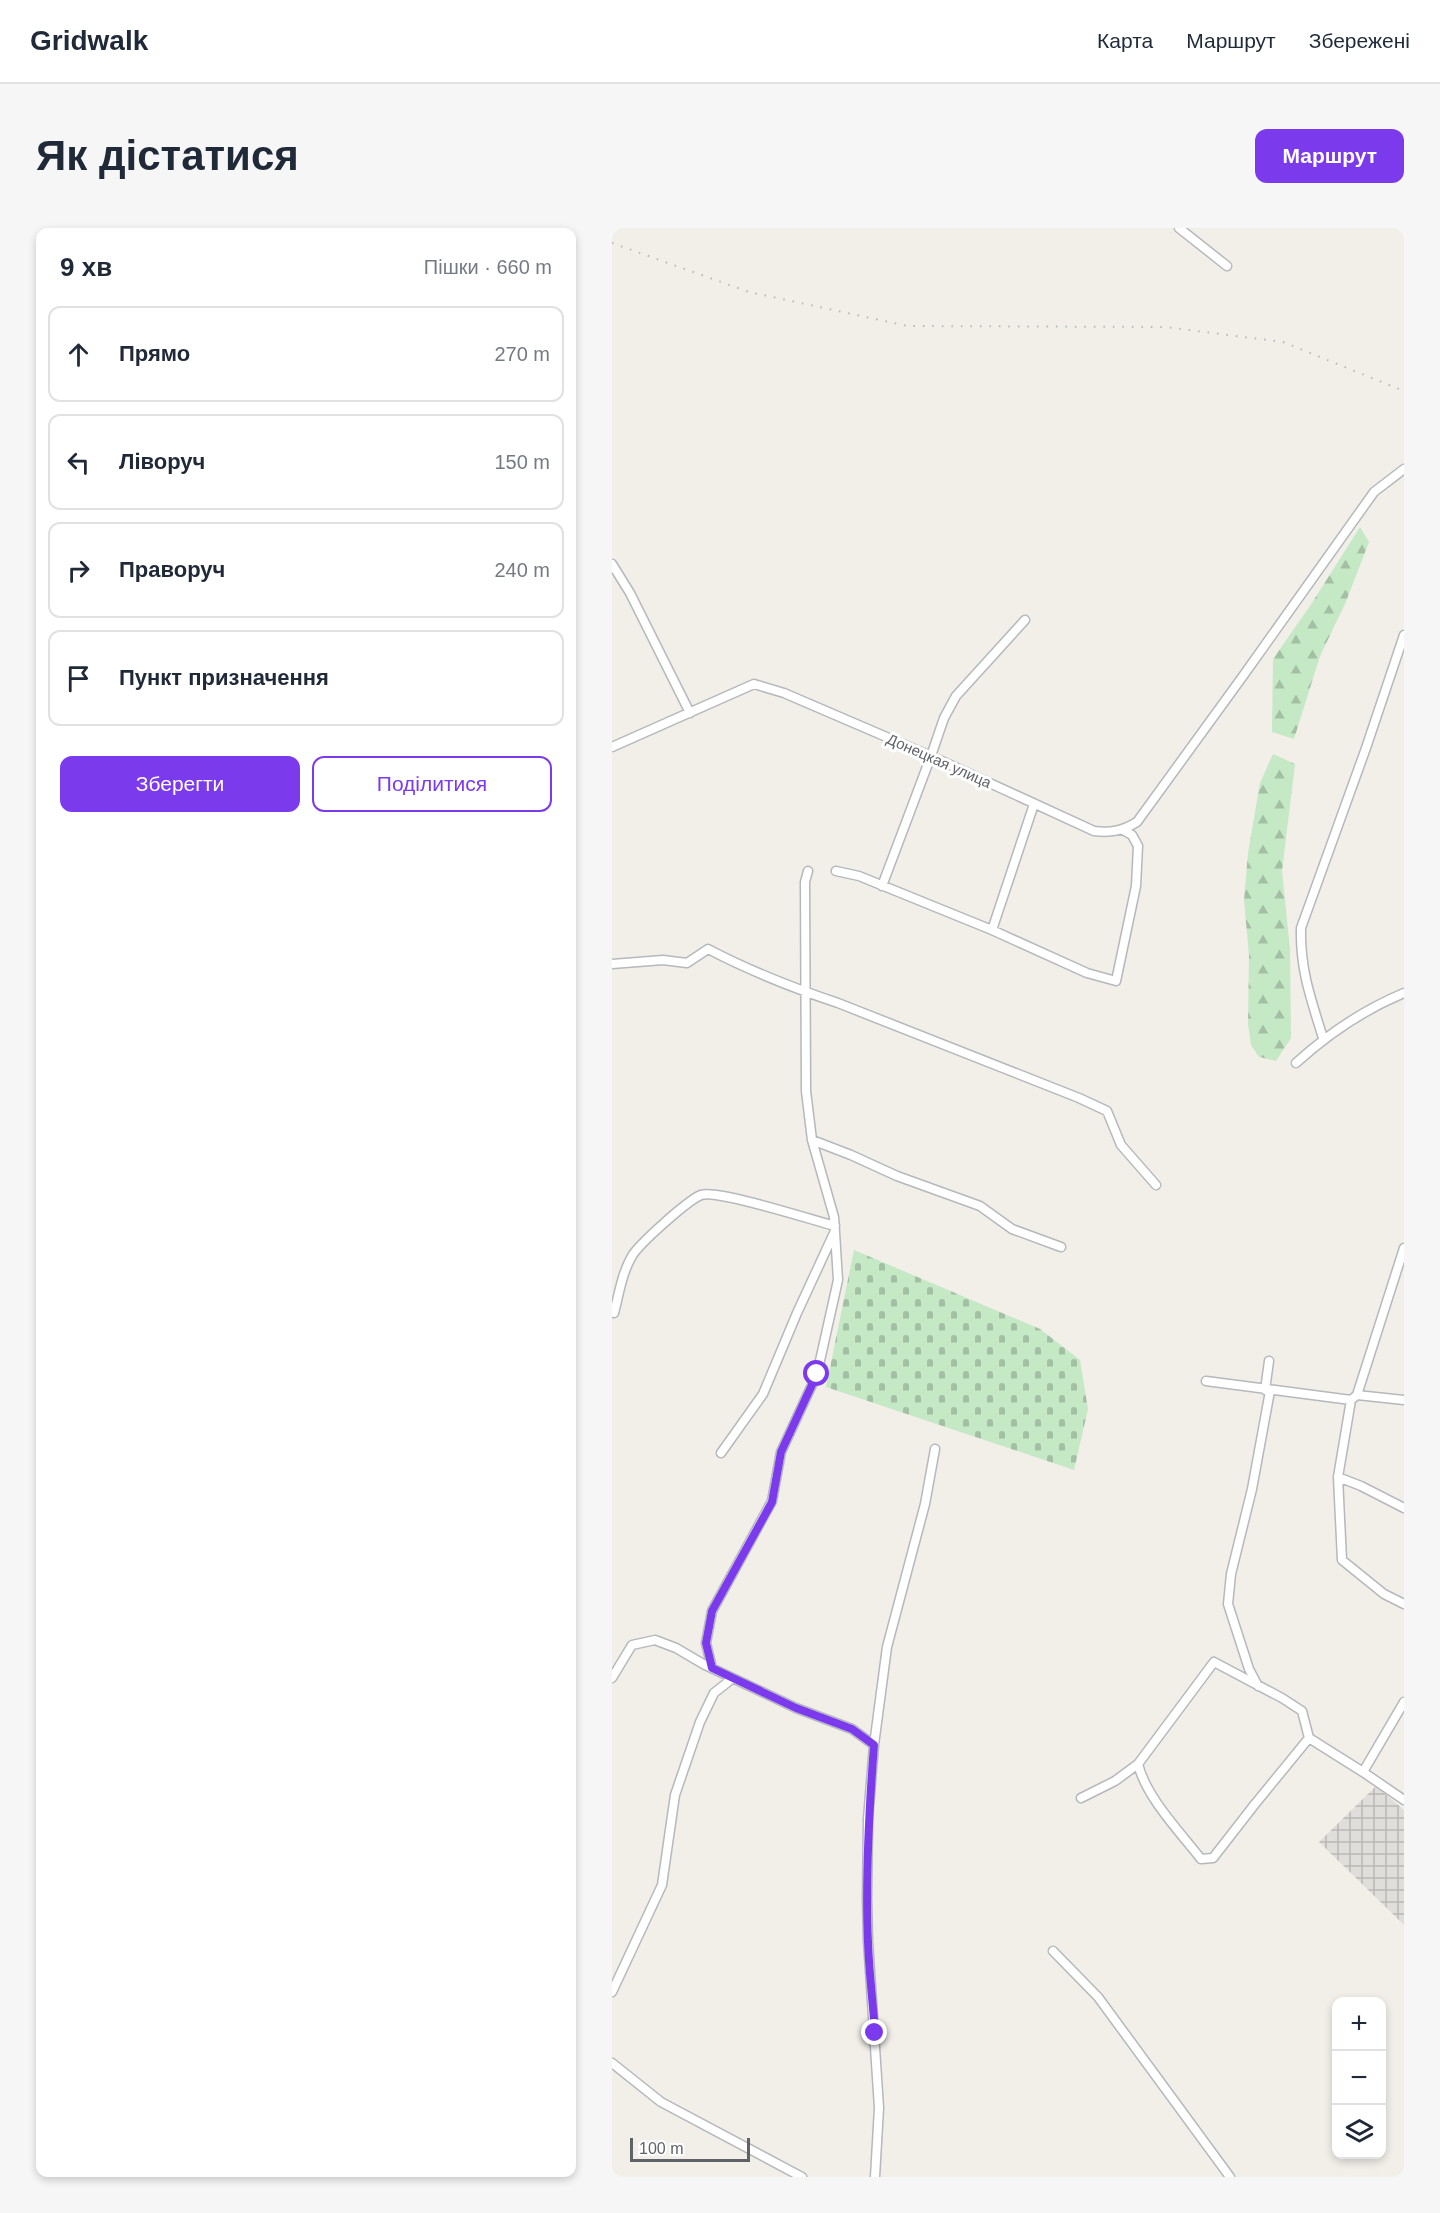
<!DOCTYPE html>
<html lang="uk">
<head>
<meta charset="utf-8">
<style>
	:root { --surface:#fff; --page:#f6f6f7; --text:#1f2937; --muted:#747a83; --line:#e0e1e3; --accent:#7c3aed }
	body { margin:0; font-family:Arial,sans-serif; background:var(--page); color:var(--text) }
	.controls { position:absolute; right:18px; bottom:18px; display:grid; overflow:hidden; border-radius:12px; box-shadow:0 3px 9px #0003 }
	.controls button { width:54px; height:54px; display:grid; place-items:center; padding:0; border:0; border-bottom:2px solid var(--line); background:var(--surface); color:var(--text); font:30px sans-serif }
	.scale { position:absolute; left:18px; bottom:15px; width:120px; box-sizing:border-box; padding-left:6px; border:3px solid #5f6368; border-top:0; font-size:16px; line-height:21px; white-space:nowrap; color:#5f6368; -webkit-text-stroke:4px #fff; paint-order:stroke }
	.stop { position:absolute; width:18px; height:18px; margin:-14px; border:4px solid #7c3aed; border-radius:50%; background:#fff }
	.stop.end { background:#7c3aed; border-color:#fff; box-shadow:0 2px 6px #0008 }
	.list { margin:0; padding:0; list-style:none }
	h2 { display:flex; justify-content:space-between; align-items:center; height:78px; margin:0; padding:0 24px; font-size:26px }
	h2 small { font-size:20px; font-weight:400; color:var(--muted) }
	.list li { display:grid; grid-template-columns:39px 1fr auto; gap:18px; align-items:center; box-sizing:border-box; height:96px; margin:0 12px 12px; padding:0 12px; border:2px solid var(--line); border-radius:12px }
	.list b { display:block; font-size:22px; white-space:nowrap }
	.list em { font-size:20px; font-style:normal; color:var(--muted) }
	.actions { display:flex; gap:12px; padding:18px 24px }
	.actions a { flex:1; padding:14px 0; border:2px solid var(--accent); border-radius:12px; text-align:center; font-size:21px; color:var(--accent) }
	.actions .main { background:var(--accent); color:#fff }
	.icon { flex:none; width:33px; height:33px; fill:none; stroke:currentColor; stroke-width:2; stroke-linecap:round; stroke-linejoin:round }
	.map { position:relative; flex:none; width:792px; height:1949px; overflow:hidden; border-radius:12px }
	header { display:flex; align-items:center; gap:36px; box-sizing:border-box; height:84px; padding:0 30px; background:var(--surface); border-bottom:2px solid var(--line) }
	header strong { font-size:28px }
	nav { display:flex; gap:33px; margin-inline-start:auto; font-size:21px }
	.intro { display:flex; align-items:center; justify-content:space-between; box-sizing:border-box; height:144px; padding:0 36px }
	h1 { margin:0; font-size:42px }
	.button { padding:15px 27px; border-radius:12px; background:var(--accent); color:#fff; font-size:21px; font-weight:700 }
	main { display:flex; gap:36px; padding:0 36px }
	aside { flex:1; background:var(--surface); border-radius:12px; box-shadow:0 3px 9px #0003 }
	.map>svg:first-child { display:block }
	.industrial { fill:url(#industrial-grid) }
	.forest { fill:url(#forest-firs) }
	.cemetery { fill:url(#cemetery-stones) }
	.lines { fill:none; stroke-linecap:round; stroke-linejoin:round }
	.minor-casing { stroke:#b5b8bc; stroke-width:11 }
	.minor { stroke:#fff; stroke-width:8 }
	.rail { stroke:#b6b7b8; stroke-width:2; stroke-dasharray:1.5 8; stroke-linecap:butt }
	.route { stroke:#7c3aed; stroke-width:8 }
	.labels { text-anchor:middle; stroke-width:6; stroke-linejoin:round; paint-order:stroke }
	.street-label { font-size:15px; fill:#5f6368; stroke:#fff }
</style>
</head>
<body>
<header>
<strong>Gridwalk</strong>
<nav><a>Карта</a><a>Маршрут</a><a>Збережені</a></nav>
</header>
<div class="intro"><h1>Як дістатися</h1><a class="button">Маршрут</a></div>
<main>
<aside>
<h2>9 хв<small>Пішки · 660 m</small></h2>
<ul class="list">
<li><svg class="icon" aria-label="ahead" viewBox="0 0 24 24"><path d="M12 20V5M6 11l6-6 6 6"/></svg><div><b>Прямо</b></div><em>270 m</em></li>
<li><svg class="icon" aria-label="left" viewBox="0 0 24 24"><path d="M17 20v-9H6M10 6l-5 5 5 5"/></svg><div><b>Ліворуч</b></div><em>150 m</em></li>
<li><svg class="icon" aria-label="right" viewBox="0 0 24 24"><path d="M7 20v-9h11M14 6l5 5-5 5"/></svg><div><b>Праворуч</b></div><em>240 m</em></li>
<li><svg class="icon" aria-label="arrive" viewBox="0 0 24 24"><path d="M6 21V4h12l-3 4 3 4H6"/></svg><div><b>Пункт призначення</b></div></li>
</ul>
<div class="actions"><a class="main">Зберегти</a><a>Поділитися</a></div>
</aside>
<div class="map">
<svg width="792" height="1949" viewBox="0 0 792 1949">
	<defs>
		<pattern id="industrial-grid" width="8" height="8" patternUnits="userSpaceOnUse" patternTransform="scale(1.5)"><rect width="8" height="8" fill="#e0deda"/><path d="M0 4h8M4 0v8" fill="none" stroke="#b9b8b5"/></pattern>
		<pattern id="forest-firs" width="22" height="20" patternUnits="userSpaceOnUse" patternTransform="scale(1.5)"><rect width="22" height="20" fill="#c5e8c5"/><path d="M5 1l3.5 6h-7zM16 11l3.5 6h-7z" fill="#a3c0a4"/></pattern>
		<pattern id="cemetery-stones" width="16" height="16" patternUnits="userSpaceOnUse" patternTransform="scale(1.5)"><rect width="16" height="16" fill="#c5e8c5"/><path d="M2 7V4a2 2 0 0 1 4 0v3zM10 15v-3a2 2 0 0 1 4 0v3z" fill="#a3c0a4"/></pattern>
	</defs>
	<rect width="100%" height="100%" fill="#f1efe8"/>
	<path class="industrial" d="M 764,1558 L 792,1582 L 792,1697 L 707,1614 Z"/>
	<path class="forest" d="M 748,299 L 757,314 L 733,376 L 708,428 L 682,511 L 660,504 L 661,431 L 698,378 Z
		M 661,526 L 683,536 L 670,643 L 678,721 L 679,810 L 664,833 L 647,829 L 639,817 L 636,796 L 637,727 L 632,672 L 636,625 L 648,555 Z"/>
	<path class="cemetery" d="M 242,1022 L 428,1101 L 468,1132 L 476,1181 L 462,1242 L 214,1159 Z"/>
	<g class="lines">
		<g class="minor-casing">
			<path id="minor" d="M 567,0 L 615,38
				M 0,336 L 18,365 L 78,485
				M 0,519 L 142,456 L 172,465 L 321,529 L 482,603 C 499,605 510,603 525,594 L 631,448 L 762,264 L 792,241
				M 224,643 L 247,648 L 380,702 L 475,745 L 504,753 L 524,658 L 526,618 L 520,607 L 511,602
				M 270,658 L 319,528 L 332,490 L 344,468 L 413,392
				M 380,702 L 422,576
				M 0,736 L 51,732 L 75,735 L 96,721 C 138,743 181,760 226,775 L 467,870 L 495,883 L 509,917 L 544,957
				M 711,810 C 699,771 688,742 689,700 L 754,520 L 792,407
				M 684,835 C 716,806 751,782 792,765
				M 200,912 L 239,927 L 285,948 L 368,978 L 400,1001 L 449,1019
				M 792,1020 L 745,1167 L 739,1172 L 726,1249 L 730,1332 L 772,1366 L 792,1376
				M 2,1085 C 7,1066 10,1045 20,1028 C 27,1016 76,972 89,967 C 105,961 200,992 223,998
				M 594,1153 L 739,1172
				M 653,1162 L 657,1133
				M 745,1167 L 792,1172
				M 109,1225 L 151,1166 L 185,1085 L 222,1005
				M 726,1249 L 749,1258 L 792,1280
				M 100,1440 L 94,1415 L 100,1383 L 160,1273 L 169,1224 L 205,1146 L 226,1052 L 222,989 L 200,912 L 194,863 L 193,654 L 196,643
				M 0,1450 L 20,1417 L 43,1412 L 64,1420 L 93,1437 L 184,1480 L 240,1501 L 262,1517 L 256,1591 L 255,1670 L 256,1713 L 267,1880 L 263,1949
				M 646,1458 L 637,1441 L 616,1376 L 619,1346 L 640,1261 L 658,1163
				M 697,1510 L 643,1576 L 601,1630 L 589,1631 C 568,1604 534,1569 526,1536 L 602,1434 L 670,1470 L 690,1483 L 697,1510 L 751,1544 L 792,1572
				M 262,1517 L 275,1419 L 313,1276 L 323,1221
				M 751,1544 L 792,1474
				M 469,1570 L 503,1553 L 526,1536
				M 441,1723 L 486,1769 L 618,1949
				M 0,1764 L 50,1657 L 63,1567 L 88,1494 L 102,1465 L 121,1450
				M 0,1835 L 49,1874 L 190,1949"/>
		</g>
		<use href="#minor" class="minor"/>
		<path class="rail" d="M 0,15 L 137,64 L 296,98 L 553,99 L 671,114 L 792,163"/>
	</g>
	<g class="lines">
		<path class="route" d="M 205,1146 L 169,1224 L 160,1274 L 100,1383 L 94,1415 L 100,1440 L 184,1480 L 240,1501 L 262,1517 C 257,1582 253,1648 256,1714 C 257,1744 261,1775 263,1805"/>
	</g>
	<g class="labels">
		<g class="street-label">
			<text transform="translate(327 533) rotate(24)" y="5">Донецкая улица</text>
		</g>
	</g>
</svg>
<div class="controls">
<button>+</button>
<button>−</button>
<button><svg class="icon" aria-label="layers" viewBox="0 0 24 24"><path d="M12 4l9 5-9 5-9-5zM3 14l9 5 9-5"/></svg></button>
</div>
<div class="scale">100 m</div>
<div class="stop" style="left:205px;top:1146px"></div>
<div class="stop end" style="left:263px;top:1805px"></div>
</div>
</main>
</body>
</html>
